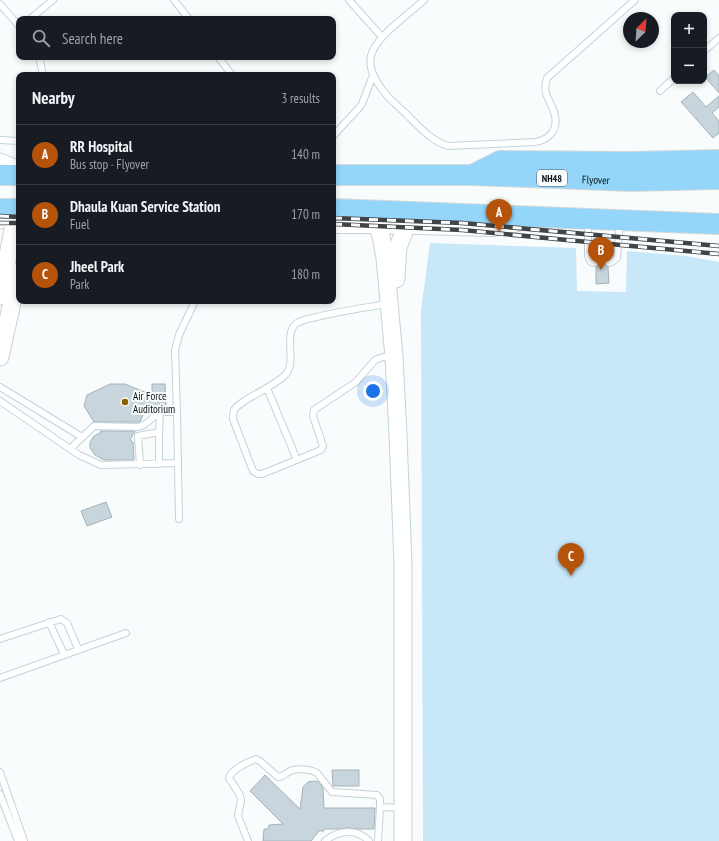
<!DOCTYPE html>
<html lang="en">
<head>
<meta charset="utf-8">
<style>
	:root { --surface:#171b24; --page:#242831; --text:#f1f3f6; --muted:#9ea1a6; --line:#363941; --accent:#b45309 }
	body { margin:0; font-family:"PT Sans Narrow",sans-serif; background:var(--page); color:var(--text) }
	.controls { position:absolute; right:12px; top:12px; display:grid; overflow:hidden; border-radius:8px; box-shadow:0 2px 6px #0003 }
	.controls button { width:36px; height:36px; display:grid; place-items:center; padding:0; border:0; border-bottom:1px solid var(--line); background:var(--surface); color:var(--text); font:20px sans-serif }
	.compass { position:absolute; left:623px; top:12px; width:36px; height:36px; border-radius:50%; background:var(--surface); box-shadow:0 2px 6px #0003; rotate:25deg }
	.you { position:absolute; left:373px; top:391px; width:14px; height:14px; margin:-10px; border:3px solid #fff; border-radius:50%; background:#1a73e8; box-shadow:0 0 0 6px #1a73e833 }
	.badge { display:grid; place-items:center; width:26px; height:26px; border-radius:50%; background:var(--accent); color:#fff; font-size:13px; font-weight:700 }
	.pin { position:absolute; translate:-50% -33px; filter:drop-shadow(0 1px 2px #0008) }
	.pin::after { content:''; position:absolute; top:21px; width:14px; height:12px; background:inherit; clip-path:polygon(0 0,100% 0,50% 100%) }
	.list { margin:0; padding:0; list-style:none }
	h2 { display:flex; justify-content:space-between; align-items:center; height:52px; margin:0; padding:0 16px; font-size:17px }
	h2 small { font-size:13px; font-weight:400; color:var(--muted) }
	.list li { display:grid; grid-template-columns:26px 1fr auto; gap:12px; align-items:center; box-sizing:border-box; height:60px; padding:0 16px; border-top:1px solid var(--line) }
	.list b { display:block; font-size:15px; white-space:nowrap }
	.list p { margin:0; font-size:13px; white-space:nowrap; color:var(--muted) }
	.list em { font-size:13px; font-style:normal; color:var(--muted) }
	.icon { flex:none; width:22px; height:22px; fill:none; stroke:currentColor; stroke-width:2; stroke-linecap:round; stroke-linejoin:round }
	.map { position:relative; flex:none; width:719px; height:841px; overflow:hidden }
	.search { position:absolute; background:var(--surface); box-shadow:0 2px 6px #0003; left:16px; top:16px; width:320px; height:44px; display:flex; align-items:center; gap:10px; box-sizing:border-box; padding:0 14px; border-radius:8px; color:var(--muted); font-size:15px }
	.panel { position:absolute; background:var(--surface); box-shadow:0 2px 6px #0003; left:16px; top:72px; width:320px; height:232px; border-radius:8px }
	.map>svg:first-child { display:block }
	.green { fill:#c8e7f8 }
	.building { fill:#c8d5dd; stroke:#a5b2b9 }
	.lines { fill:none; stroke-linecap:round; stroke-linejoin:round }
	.service-casing { stroke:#c5d2da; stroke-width:8 }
	.minor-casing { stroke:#c5d2da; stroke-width:14 }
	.tertiary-casing { stroke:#c5d2da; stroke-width:17 }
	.secondary-casing { stroke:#c5d2da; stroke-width:19 }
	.trunk-casing { stroke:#d8d9d9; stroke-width:22 }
	.service { stroke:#fff; stroke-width:6 }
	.minor { stroke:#fff; stroke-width:12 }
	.tertiary { stroke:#fff; stroke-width:15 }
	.secondary { stroke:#fff; stroke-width:17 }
	.trunk { stroke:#93d6fa; stroke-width:20 }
	.rail-casing { stroke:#404447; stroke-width:4.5 }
	.rail { stroke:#f9fcfd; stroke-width:3; stroke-dasharray:9; stroke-linecap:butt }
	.poi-dot { fill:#886300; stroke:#f9fcfd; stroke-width:1.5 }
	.labels { text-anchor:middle; stroke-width:4; stroke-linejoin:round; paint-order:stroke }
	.shield { fill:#f9fcfd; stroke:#54585a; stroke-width:1 }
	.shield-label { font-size:10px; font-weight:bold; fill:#0d1114 }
	.street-label { font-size:11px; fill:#0d1114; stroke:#f9fcfd }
	.poi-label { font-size:11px; fill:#0d1114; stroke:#f9fcfd; text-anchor:start }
</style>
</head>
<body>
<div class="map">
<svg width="719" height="841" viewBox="0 0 719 841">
	<rect width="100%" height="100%" fill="#f9fcfd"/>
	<path class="green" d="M 430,243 L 576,248 L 577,291 L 626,292 L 627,251 L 687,256 L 719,262 L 719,841 L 423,841 L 421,311 Z"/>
	<path class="building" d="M 714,70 L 719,76 L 719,93 L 705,77 Z
		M 693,92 L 706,107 L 719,96 L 719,107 L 712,113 L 719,121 L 719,133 L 713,138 L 681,102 Z
		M 608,252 L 608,259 L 605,262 L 606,266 L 608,267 L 609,283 L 596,284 L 596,267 L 598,266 L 599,262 L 595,258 L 595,253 Z
		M 110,384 L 125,384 L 152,395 L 152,384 L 165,384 L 166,406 L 147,406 L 140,422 L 94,422 L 84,406 L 87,395 Z
		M 100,431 L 135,431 L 130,440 L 133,442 L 134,460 L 104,460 L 95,455 L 90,448 L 90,442 L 94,436 L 102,432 Z
		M 106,502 L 112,517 L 87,526 L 81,511 Z
		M 332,770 L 359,770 L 359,786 L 333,786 Z
		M 265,775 L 300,809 L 303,787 L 308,782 L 314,781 L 319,782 L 323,788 L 324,808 L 375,808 L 374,829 L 359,829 L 348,828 L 338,829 L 324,829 L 324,831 L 319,831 L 311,841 L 263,841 L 264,829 L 268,829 L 269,825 L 283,824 L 250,791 Z"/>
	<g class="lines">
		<g class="service-casing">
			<path id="service" d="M 174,0 L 189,19
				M 349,0 L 381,36
				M 424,0 C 415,8 405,16 396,24 C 369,47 360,63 385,93 C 390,100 397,105 403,111 C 416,123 430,141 448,146 L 535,142 C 548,140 558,131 555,116 C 554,108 548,101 546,93 C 544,88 546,83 547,78 L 635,0
				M 0,4 L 19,26
				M 30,19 L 53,0
				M 704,51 L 719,38
				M 39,57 L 43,75
				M 218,57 L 232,75
				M 660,91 L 674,78
				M 333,136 L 358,109 L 362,104 L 373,75
				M 0,140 L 19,141
				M 588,221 L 588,256 L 591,262 L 595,263
				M 609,263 L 612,262 L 617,258 L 620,222
				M 387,304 C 364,308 340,311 317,317 C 311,318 303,320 297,323 C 282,333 298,363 285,375 C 274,387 241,399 234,410 C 233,413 233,415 233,419 L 253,471 L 258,474 L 262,474 L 321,450 L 323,446 L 313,416 L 314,410 L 356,382 L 375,360 L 383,357 L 392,357
				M 0,387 L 82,437
				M 267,388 L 297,460
				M 0,401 L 79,455 L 101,465 L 178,463
				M 70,449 L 94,426 L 138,427 L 144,425 L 160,412 L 177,412
				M 159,464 L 159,432 L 160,412
				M 140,465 L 138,436 L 159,432
				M 179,519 L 177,412 L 175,350 L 179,335 L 195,301
				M 49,622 L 64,654
				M 0,639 L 61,619 L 67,623 L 78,649
				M 0,678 L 126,633
				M 0,772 L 24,841
				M 0,794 L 18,841
				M 248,841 L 238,816 L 241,800 L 240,795 L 229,778 C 231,770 247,762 256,759 L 261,762 L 278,777 C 283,777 285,774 290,771 C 296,768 311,769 317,773 L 332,792 L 377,795 L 380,799 L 380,807
				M 325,841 C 339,830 356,828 369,841
				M 378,841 L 380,807 L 402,808"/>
		</g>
		<g class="minor-casing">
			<path id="minor" d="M 333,227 L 377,227 L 492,230 L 515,226 L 528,221"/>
		</g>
		<g class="tertiary-casing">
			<path id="tertiary" d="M 0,161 L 19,169
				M 0,221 L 12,209"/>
		</g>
		<g class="secondary-casing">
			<path id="secondary" d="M 372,210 L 381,236 L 385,258 L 394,357 L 398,435 L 403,564 L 403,841
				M 396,279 L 398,247 L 412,212
				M 0,296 L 17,209
				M 0,357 L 19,271"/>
		</g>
		<g class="trunk-casing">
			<g id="trunk">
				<path d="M 474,174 L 500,161 L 630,162 L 719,160"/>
				<path d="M 0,175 L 19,175"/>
				<path id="s1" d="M 333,175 L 472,175 L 631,181 L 719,179"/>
				<path d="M 0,209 L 19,209"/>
				<path d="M 333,209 L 719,224"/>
			</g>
		</g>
		<use href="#service" class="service"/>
		<use href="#minor" class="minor"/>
		<use href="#tertiary" class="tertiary"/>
		<use href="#secondary" class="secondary"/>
		<use href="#trunk" class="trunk"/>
		<g class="rail-casing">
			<path id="rail" d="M 0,216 L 19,217
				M 333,218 L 462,223 L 719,246
				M 0,223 L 19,223
				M 333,224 L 462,230 L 588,242 L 719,254"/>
		</g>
		<use href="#rail" class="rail"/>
	</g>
	<circle class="poi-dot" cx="125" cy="402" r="4"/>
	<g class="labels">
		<rect class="shield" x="537" y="170" width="30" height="16" rx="3"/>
		<g class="shield-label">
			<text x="552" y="182">NH48</text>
		</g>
		<g class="street-label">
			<text dy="4" stroke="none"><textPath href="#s1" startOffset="263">Flyover</textPath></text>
		</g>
		<g class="poi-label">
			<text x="133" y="400">Air Force<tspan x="133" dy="13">Auditorium</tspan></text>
		</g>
	</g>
</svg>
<div class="controls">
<button>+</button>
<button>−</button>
</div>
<svg class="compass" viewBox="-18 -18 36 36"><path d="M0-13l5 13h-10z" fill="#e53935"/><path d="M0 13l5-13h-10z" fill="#9ea1a6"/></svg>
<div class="you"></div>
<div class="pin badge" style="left:499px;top:232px">A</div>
<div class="pin badge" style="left:601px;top:270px">B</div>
<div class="pin badge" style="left:571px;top:576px">C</div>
<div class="search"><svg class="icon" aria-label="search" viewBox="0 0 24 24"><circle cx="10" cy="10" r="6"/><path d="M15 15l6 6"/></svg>Search here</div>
<section class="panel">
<h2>Nearby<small>3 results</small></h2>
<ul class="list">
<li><span class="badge">A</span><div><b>RR Hospital</b><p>Bus stop · Flyover</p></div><em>140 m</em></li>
<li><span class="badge">B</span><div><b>Dhaula Kuan Service Station</b><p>Fuel</p></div><em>170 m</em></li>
<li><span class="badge">C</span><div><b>Jheel Park</b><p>Park</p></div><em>180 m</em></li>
</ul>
</section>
</div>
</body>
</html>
